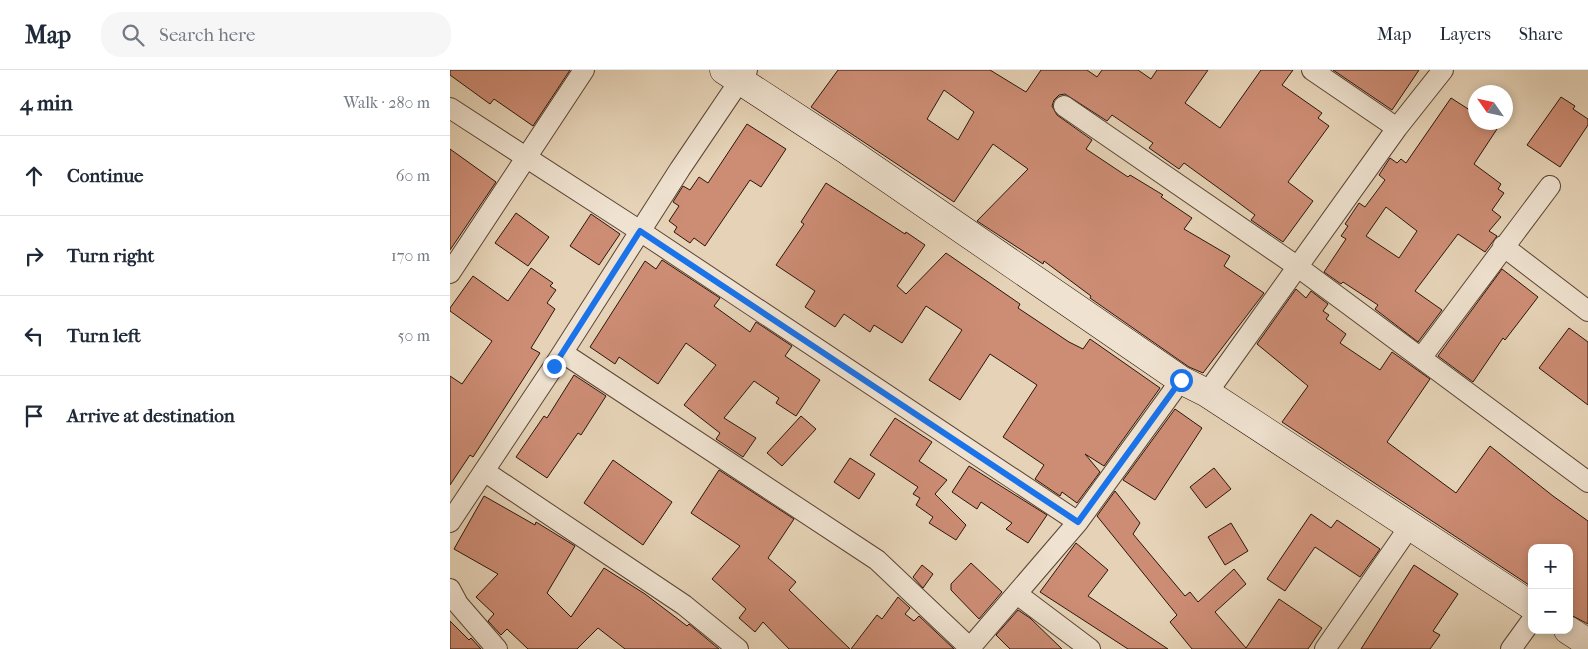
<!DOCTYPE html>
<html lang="en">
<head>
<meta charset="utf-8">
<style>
	:root { --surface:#fff; --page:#f6f6f7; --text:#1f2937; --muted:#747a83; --line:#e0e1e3 }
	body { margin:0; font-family:"IM FELL French Canon",serif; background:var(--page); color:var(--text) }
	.controls { position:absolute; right:15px; bottom:15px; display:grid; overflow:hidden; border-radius:10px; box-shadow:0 2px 8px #0003 }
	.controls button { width:45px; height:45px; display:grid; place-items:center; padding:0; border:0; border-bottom:1px solid var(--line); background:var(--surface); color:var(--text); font:25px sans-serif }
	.compass { position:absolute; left:1018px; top:15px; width:45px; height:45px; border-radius:50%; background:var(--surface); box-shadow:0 2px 8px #0003; rotate:304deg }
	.stop { position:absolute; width:15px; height:15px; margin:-11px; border:4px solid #1a73e8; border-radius:50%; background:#fff }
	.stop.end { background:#1a73e8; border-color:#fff; box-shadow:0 1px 5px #0008 }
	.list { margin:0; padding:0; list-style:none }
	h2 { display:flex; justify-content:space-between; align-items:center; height:65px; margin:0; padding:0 20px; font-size:21px }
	h2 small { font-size:16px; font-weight:400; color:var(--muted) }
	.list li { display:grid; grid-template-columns:32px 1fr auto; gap:15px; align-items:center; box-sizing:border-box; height:80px; padding:0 20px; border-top:1px solid var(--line) }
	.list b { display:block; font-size:19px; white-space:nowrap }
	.list em { font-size:16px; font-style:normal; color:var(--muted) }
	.icon { flex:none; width:28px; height:28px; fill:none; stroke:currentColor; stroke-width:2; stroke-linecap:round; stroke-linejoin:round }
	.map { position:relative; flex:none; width:1138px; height:579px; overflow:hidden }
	header { display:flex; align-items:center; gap:30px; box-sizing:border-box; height:70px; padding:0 25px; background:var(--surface); border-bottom:1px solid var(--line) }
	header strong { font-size:24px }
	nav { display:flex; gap:28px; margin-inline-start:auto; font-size:18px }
	.search { width:350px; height:45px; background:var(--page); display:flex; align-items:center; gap:12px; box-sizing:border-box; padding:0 18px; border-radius:20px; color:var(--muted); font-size:19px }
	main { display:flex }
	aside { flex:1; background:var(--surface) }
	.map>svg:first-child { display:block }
	.building { fill:#cd8d75; stroke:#2c1509; fill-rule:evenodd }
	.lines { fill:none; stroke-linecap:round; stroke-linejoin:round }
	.street-casing { stroke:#5a4434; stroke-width:22 }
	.secondary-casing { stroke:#2c1509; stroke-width:29 }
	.street { stroke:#efe2d0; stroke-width:20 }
	.secondary { stroke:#efe2d0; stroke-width:28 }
	.route { stroke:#1a73e8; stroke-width:6 }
</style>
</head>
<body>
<header>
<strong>Map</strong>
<div class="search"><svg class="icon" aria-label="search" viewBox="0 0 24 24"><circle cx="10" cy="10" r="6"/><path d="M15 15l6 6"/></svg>Search here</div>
<nav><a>Map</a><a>Layers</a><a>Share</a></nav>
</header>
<main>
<aside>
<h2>4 min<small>Walk · 280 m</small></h2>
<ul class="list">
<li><svg class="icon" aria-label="ahead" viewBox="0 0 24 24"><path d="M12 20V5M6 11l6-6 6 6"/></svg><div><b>Continue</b></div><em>60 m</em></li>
<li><svg class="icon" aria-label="right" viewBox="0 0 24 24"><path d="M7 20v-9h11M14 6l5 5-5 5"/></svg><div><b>Turn right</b></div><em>170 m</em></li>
<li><svg class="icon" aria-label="left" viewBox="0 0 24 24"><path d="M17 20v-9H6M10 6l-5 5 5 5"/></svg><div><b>Turn left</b></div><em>50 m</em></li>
<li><svg class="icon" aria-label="arrive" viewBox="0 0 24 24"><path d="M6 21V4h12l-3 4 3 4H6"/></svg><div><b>Arrive at destination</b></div></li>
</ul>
</aside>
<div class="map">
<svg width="1138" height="579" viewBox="0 0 1138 579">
	<rect width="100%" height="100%" fill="#e6d3b7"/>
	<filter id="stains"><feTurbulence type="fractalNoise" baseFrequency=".004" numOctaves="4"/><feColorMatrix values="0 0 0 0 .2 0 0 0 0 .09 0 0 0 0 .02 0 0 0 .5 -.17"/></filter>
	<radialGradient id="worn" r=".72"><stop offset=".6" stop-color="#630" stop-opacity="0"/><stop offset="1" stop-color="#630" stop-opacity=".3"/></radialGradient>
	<path class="building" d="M 0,0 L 120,0 L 83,56 L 44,29 L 40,34 L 0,5 Z
		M 388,0 L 540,0 L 576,22 L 591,0 L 637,0 L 647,7 L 652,0 L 688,0 L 701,9 L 707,0 L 758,0 L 735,33 L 770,58 L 811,0 L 843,0 L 832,15 L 872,43 L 868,48 L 879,56 L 838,112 L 863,131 L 833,172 L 801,150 L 805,145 L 785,130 L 734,93 L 729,99 L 699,78 L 703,73 L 662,45 L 657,51 L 615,24 L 609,25 L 604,30 L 602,36 L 607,45 L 642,70 L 636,79 L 678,107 L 680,105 L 713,125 L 711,127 L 742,148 L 734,159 L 780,186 L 774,196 L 814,223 L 753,303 L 739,297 L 640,228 L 641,226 L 594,191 L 593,194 L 527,151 L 578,99 L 543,74 L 504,132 L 361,37 ZM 494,20 L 524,42 L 508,70 L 477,49 Z
		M 883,0 L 969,0 L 942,40 Z
		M 1111,27 L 1125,36 L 1123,39 L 1138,49 L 1138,55 L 1110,97 L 1077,75 Z
		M 1001,28 L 1026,44 L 1026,52 L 1038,52 L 1047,59 L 1024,94 L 1051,114 L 1048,119 L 1054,123 L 1042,140 L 1051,147 L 1039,161 L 1047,166 L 1035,182 L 1008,164 L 965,221 L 992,240 L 968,272 L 925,239 L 928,235 L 893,212 L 891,214 L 874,202 L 896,169 L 891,166 L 898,156 L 895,154 L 909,133 L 915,137 L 935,110 L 929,105 L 940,88 L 947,93 L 951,89 L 956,93 ZM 936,137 L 967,161 L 949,188 L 916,166 Z
		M 297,54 L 336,79 L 311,117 L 300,110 L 255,176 L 244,168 L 240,173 L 224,162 L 227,157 L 219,151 L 229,136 L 223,132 L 233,116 L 240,120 L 249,107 L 258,113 Z
		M 0,79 L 46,112 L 0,180 Z
		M 376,113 L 455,164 L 456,162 L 475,175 L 447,216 L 456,224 L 496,183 L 570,234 L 568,238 L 619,272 L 633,279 L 640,269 L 710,318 L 654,396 L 635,384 L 650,402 L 627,433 L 612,422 L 610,426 L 585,409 L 594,395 L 553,367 L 587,315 L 540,284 L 510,330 L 479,310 L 512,260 L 476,236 L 452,273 L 424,255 L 420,262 L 394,244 L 385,257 L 355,237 L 365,221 L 326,195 L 354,154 L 351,152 Z
		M 66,143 L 99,167 L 78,196 L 45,173 Z
		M 141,144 L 170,164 L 149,195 L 120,176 Z
		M 212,190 L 270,228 L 264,236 L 300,262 L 306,252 L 342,276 L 335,286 L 370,310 L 346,346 L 326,333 L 329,328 L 304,311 L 274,348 L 306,368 L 293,387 L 266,369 L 270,363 L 234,335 L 266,295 L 236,273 L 208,314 L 169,287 L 165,294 L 140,277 L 195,191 L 206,199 Z
		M 81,198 L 103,213 L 100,216 L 106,220 L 97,233 L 105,239 L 81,278 L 90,283 L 23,387 L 20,385 L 0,415 L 0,306 L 12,314 L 42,271 L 0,241 L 0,238 L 23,206 L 58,231 Z
		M 1052,199 L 1088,227 L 1055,270 L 1053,268 L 1023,312 L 988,286 Z
		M 846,219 L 856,228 L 861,221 L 878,234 L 873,241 L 879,245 L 876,249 L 896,264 L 890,273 L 930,300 L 942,282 L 980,309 L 937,372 L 1006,423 L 1040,376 L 1103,426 L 1138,451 L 1138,554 L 1119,544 L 1119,478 L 1082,478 L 1082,517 L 832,352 L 858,316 L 807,274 Z
		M 1119,258 L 1138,272 L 1138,335 L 1089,298 Z
		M 124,305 L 156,326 L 131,365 L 128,363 L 97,408 L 66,387 L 94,346 L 97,348 Z
		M 725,339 L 752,358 L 705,430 L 673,410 Z
		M 351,346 L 366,359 L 332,396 L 317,383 Z
		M 445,348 L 482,372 L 469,391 L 497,410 L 485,424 L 516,455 L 506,470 L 479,453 L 483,447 L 466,435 L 470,428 L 463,424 L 468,417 L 420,385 Z
		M 400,388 L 425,404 L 409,429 L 384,412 Z
		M 163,390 L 222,432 L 193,475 L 134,433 Z
		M 519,396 L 597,445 L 578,473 L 556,459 L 562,453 L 531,432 L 527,439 L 502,422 Z
		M 764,398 L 781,419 L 756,438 L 740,417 Z
		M 269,400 L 344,449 L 318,488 L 346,512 L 339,520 L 400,579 L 339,579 L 313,552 L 305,562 L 289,548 L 296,539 L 262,509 L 290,476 L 241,443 Z
		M 665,421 L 690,453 L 683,464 L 735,526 L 740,522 L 748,532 L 784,499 L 796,514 L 765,542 L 796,578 L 829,529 L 872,558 L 858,579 L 742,579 L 720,552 L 727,545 L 647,446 Z
		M 34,426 L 85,455 L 86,452 L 125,476 L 97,523 L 121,547 L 154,498 L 195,524 L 237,556 L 239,554 L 269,579 L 175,579 L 148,558 L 127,579 L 78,579 L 57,559 L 51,565 L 38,551 L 44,544 L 26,527 L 48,504 L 4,479 Z
		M 861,444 L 881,458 L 887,450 L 930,479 L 910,507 L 865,477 L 835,521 L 817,509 Z
		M 781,453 L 798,481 L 775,495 L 758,467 Z
		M 626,473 L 658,500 L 638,526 L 718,579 L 678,579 L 590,522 Z
		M 521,493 L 552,522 L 529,549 L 501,520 L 501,514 Z
		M 472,495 L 483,504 L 473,518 L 463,507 Z
		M 964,495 L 1008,524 L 983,561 L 990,565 L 980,579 L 911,579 Z
		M 448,527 L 460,538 L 455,544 L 464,551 L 469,546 L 504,579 L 401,579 L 427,545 L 432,549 Z
		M 568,540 L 580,548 L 612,579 L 560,579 L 546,565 Z
		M 0,551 L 19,570 L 21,568 L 31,579 L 0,579 Z"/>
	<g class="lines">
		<g class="street-casing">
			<path id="street" d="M 862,0 L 947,58
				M 614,36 L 848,197 L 1138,412
				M 0,38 L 190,161 L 628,452
				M 1053,176 L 1138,241
				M 0,203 L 134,0
				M 113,283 L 427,490 L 520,578
				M 971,288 L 1100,116
				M 757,323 L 947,58 L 993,0
				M 34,401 L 234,535 L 288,579
				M 0,452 L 104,296 L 230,99 L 297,0
				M 0,519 L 8,534 L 47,579
				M 567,524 L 640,579
				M 519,579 L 628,452 L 731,310
				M 875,579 L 960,456
				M 1061,579 L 1082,550"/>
		</g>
		<g class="secondary-casing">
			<path id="secondary" d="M 274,0 L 395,79 L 731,310 L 757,323 L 1082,536
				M 1118,560 L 1138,573"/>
		</g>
		<use href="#street" class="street"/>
		<use href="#secondary" class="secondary"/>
	</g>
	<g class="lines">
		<path class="route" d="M 104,296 L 190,161 L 628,452 L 731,310"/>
	</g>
	<rect width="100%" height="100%" filter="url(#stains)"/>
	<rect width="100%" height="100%" fill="url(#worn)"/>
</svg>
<div class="controls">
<button>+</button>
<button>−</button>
</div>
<svg class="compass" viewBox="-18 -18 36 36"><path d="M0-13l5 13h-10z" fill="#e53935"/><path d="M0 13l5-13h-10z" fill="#747a83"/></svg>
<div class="stop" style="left:731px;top:310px"></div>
<div class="stop end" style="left:104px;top:296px"></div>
</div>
</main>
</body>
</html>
